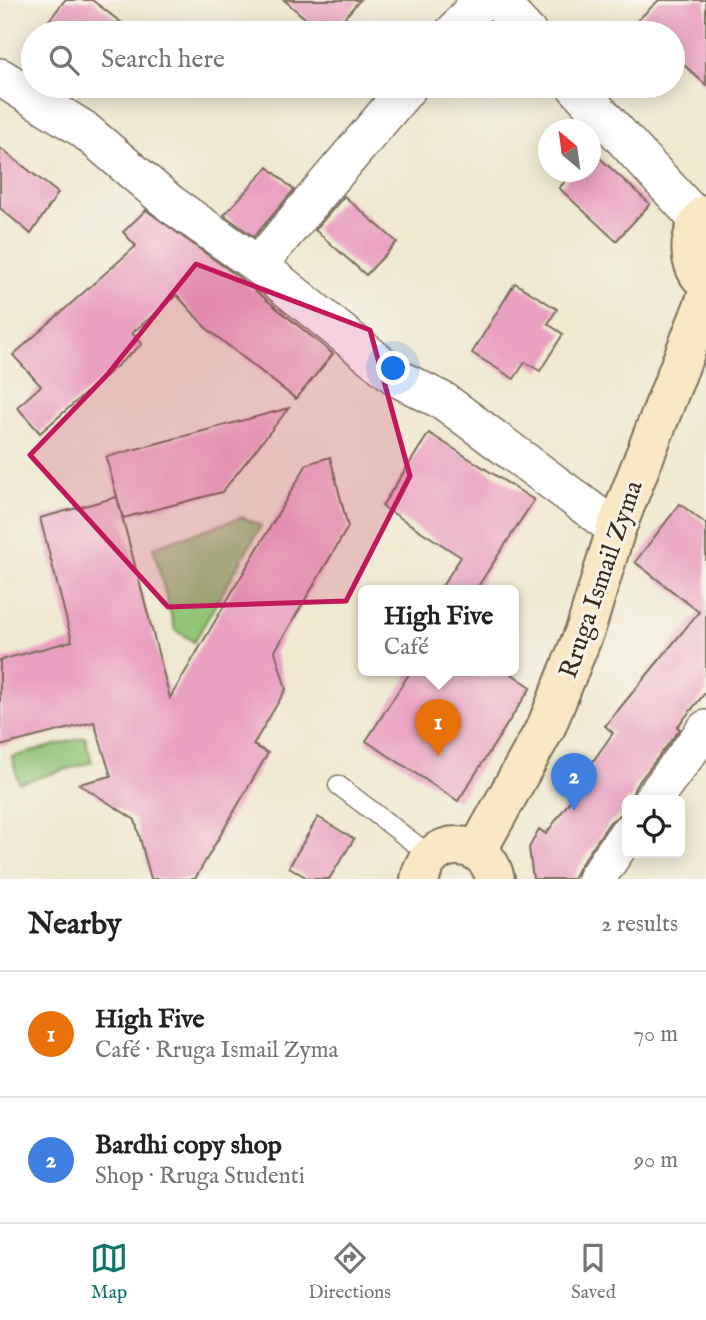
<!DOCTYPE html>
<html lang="en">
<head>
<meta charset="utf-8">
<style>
	:root { --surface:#fff; --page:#f6f6f6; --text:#222; --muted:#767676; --line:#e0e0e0; --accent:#0f766e }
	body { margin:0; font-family:"IM FELL English",serif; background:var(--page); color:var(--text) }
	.controls { position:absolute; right:21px; bottom:21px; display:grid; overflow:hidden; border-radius:10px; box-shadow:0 4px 18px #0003 }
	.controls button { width:63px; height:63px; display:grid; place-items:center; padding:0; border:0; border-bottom:2px solid var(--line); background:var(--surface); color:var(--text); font:35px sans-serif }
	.compass { position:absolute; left:538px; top:119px; width:63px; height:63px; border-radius:50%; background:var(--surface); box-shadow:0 4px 18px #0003; rotate:331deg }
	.you { position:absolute; left:394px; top:369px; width:24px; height:24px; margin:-18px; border:5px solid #fff; border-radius:50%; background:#1a73e8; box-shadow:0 0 0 10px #1a73e833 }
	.badge { display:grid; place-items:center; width:46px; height:46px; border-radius:50%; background:var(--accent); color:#fff; font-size:23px; font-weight:700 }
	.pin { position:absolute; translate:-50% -58px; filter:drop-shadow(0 2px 4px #0008) }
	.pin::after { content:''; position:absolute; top:37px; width:24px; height:21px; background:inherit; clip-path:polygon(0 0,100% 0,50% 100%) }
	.popup { position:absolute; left:358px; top:585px; width:161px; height:91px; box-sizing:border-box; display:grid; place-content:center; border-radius:10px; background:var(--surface); filter:drop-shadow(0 2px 5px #0005); font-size:23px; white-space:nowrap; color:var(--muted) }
	.popup b { font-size:26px; color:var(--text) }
	.popup::after { content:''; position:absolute; left:50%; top:100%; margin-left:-14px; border:14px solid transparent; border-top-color:var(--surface) }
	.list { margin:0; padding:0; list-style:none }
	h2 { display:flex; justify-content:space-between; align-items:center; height:91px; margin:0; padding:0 28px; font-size:30px }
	h2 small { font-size:23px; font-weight:400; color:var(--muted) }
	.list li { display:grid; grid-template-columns:46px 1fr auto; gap:21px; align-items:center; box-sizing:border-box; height:126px; padding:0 28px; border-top:2px solid var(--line) }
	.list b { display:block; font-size:26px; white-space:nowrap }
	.list p { margin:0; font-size:23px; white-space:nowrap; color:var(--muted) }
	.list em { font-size:23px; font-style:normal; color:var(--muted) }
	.icon { flex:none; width:38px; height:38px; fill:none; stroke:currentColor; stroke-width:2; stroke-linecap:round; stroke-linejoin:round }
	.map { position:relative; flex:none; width:706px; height:879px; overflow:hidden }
	.search { position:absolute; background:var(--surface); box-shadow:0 4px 18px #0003; left:21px; right:21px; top:21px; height:77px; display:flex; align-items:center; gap:18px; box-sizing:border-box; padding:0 24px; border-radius:38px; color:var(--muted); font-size:26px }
	.sheet { height:343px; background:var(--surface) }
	nav { display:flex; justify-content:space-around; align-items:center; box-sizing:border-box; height:98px; border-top:2px solid var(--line); background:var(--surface); font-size:19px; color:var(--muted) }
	nav a { display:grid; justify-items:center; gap:4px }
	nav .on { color:var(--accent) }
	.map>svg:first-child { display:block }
	.green { fill:#92c576; stroke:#66784a; stroke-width:2 }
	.building { fill:#eaa1c1 }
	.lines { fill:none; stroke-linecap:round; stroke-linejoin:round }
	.service-casing { stroke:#7a6d5c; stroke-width:21 }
	.minor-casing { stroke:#7a6d5c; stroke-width:40 }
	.secondary-casing { stroke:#7a6d5c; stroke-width:42 }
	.service { stroke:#fff; stroke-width:18 }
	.minor { stroke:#fff; stroke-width:37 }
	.secondary { stroke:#fae7c3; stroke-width:38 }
	.marked { fill:#c2185b; fill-opacity:0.2; stroke:#c2185b; stroke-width:5; stroke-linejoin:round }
	.labels { text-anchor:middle; stroke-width:6; stroke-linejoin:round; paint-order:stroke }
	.street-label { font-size:26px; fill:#3b2a1e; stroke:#f7f3e8 }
</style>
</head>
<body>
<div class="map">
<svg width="706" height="879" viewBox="0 0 706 879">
	<rect width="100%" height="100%" fill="#f7f3e8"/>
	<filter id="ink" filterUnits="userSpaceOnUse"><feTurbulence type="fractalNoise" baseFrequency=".0143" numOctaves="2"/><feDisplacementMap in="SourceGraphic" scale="14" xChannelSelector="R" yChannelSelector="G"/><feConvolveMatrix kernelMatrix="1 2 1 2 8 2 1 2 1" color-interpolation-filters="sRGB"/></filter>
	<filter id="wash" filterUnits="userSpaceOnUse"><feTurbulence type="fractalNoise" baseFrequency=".00686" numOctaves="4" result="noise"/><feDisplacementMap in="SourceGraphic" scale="28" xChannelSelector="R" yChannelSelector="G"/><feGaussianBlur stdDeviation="1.57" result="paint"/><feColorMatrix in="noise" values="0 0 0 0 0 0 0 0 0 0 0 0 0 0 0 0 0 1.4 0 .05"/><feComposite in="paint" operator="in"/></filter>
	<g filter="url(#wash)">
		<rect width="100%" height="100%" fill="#efe9d0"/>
		<path class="green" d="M 242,517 L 261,526 L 194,642 L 175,630 L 153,547 Z
			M 85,737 L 92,762 L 19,783 L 12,757 Z"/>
		<g id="blocks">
			<path class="building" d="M 65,0 L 92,0 L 127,27 L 122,33 L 39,33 Z
				M 284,0 L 360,0 L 331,33 L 322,33 Z
				M 659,0 L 706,0 L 706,85 L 673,55 L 673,33 L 624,33 Z
				M 0,148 L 58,193 L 31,234 L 0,208 Z
				M 591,150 L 650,204 L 616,241 L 559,188 L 574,172 L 591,172 Z
				M 268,167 L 294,190 L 254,237 L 224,215 Z
				M 344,196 L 397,242 L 366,275 L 315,230 Z
				M 146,210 L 237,276 L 333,354 L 296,399 L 206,328 L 177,295 L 132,333 L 142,344 L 40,433 L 17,407 L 41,386 L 13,355 L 136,246 L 123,232 Z
				M 515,283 L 557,309 L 548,324 L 563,334 L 540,371 L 525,362 L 514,379 L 472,353 Z
				M 289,408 L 222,492 L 123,518 L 106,457 Z
				M 429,433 L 534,500 L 475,591 L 439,591 L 461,557 L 382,506 Z
				M 330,457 L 348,527 L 275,651 L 286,689 L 253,745 L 268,753 L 195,879 L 151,879 L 135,820 L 79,784 L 111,776 L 94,722 L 0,746 L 0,660 L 72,641 L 40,518 L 117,497 L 170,698 L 307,464 Z
				M 680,504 L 706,524 L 706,692 L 677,727 L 680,729 L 635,787 L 631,799 L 627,800 L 627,805 L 620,815 L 610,822 L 579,867 L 573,879 L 533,879 L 529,848 L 539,829 L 546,834 L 594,767 L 591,764 L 613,733 L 605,726 L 699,612 L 635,562 Z
				M 411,671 L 507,671 L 531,687 L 458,801 L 366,741 Z
				M 318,817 L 354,839 L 329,879 L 309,879 L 289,867 Z"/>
		</g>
	</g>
	<g filter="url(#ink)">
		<use href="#blocks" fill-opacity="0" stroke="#7a6d5c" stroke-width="2"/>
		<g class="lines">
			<g class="service-casing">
				<path id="service" d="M 338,785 L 431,856"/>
			</g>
			<g class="minor-casing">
				<path id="minor" d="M 497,0 L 528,33
					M 453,33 L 481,0
					M 0,77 L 83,129 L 171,204 L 258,265 L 399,379 L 445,402 L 616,529
					M 575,86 L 699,221
					M 258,265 L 409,86
					M 652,800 L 706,729
					M 596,879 L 627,834"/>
			</g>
			<g class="secondary-casing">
				<path id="secondary" d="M 706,214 C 687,234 686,263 706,283
					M 477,851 L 547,725 L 586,628 L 616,529 L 706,299
					M 420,879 C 428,835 486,835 495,879"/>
			</g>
			<use href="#service" class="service"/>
			<use href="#minor" class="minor"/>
			<use href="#secondary" class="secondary"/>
		</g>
	</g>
	<path class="marked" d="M 196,264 L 370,330 L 410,476 L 346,601 L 168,607 L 30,455 L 107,375 Z"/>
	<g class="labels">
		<g class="street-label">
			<text transform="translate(600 579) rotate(-71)" y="9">Rruga Ismail Zyma</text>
		</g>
	</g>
</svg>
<div class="controls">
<button><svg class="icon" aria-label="locate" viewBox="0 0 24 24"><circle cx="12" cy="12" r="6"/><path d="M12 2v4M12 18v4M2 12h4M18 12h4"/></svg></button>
</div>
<svg class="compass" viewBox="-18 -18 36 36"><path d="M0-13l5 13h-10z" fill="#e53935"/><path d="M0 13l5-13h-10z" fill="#767676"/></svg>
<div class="you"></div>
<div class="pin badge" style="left:438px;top:757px;background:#e8710a">1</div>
<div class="popup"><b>High Five</b>Café</div>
<div class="pin badge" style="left:574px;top:811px;background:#3f7fe0">2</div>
<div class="search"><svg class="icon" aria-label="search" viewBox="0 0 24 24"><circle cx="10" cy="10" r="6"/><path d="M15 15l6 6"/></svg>Search here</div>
</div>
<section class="sheet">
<h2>Nearby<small>2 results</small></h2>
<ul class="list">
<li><span class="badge" style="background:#e8710a">1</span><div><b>High Five</b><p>Café · Rruga Ismail Zyma</p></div><em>70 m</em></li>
<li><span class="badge" style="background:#3f7fe0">2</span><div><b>Bardhi copy shop</b><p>Shop · Rruga Studenti</p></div><em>90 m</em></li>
</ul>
</section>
<nav>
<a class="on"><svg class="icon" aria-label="map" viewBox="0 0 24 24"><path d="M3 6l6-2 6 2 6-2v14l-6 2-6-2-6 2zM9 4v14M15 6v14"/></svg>Map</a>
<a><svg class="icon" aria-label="directions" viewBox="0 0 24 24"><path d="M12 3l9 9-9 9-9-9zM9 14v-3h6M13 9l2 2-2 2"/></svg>Directions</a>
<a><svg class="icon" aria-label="saved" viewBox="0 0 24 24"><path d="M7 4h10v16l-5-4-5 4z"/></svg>Saved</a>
</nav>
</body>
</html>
